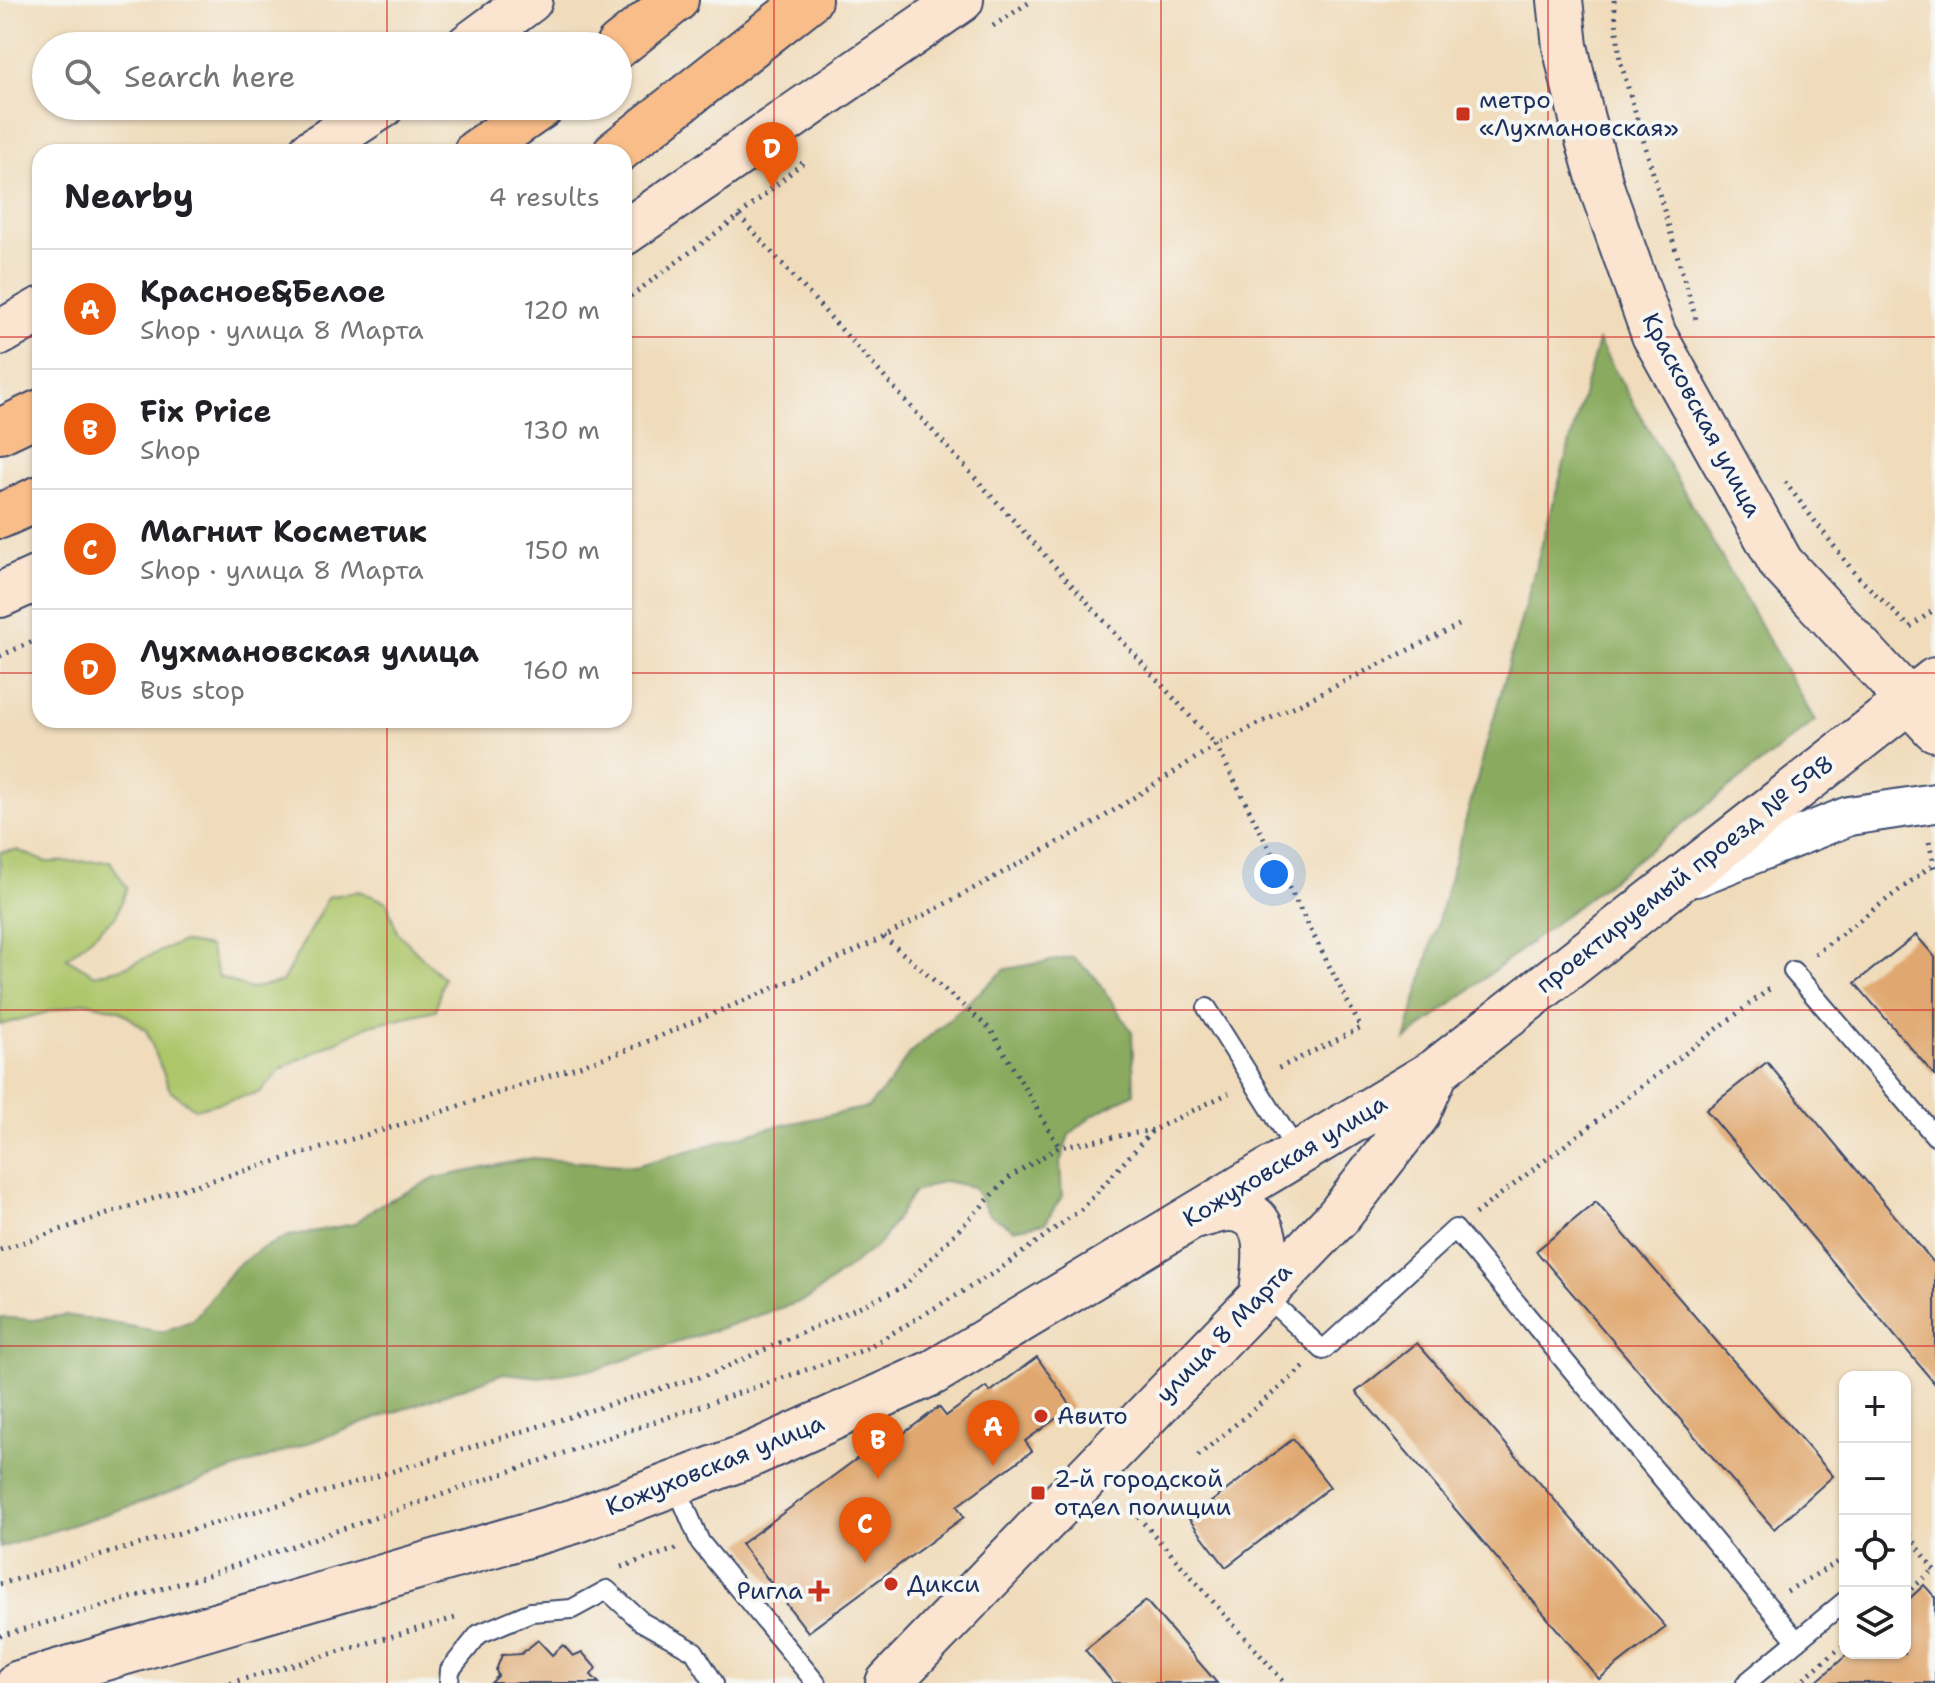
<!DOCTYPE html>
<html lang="en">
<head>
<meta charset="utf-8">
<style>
	:root { --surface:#fff; --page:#f2f2f2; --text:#202124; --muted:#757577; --line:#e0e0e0; --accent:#ea580c }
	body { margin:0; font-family:"Shantell Sans",sans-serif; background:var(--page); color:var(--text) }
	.controls { position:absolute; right:24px; bottom:24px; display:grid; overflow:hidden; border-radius:16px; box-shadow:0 2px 6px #0004 }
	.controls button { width:72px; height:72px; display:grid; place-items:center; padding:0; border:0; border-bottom:2px solid var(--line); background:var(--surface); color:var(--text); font:40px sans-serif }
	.you { position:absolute; left:1274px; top:874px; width:28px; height:28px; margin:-20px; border:6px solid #fff; border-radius:50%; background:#1a73e8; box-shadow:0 0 0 12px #1a73e833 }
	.badge { display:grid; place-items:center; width:52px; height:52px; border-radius:50%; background:var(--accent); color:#fff; font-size:26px; font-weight:700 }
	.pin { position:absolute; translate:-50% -66px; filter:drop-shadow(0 2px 4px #0008) }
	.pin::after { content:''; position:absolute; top:42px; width:28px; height:24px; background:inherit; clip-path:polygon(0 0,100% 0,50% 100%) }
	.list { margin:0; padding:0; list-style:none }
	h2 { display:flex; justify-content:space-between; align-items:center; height:104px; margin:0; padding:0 32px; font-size:34px }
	h2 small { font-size:26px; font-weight:400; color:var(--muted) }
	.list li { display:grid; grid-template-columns:52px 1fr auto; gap:24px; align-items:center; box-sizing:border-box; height:120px; padding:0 32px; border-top:2px solid var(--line) }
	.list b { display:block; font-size:30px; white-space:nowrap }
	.list p { margin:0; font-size:26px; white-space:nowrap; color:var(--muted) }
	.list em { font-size:26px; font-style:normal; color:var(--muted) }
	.icon { flex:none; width:44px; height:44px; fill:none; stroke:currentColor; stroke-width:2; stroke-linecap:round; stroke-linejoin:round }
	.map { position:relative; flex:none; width:1935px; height:1683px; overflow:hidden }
	.search { position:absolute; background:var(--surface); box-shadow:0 2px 6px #0004; left:32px; top:32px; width:600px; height:88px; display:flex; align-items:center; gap:20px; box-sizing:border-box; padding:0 28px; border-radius:44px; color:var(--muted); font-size:30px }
	.panel { position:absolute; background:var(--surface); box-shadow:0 2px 6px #0004; left:32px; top:144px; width:600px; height:584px; border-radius:24px }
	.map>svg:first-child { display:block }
	.green { fill:#adc66b; stroke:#647a64; stroke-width:2 }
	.forest { fill:#8aab5f; stroke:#526d5e; stroke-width:2 }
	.building { fill:#e0a870 }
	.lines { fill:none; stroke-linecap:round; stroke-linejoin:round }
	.lane-casing { stroke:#3b496c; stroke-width:22 }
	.street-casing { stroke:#3b496c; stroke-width:42 }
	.secondary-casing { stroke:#3b496c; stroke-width:48 }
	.highway-casing { stroke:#3b496c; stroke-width:48 }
	.path { stroke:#3b496c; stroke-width:5; stroke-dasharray:2 6; stroke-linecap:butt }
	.lane { stroke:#fff; stroke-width:18 }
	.street { stroke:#fff; stroke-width:38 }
	.secondary { stroke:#fce5d0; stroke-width:44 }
	.highway { stroke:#f8bd89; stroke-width:44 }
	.grid { fill:none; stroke:#d62828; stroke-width:2; stroke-opacity:0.55 }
	.poi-dot { fill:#c8321e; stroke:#f6f6f2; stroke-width:3 }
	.labels { text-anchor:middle; stroke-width:8; stroke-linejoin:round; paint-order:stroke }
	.poi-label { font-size:24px; fill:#1b2f5e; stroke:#f6f6f2; text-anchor:start }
	.street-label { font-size:24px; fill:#1b2f5e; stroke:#f6f6f2 }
</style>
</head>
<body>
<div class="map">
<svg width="1935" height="1683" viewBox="0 0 1935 1683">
	<rect width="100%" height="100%" fill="#f6f6f2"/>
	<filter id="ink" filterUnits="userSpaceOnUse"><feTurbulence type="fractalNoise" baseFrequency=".0125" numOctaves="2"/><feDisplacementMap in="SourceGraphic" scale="16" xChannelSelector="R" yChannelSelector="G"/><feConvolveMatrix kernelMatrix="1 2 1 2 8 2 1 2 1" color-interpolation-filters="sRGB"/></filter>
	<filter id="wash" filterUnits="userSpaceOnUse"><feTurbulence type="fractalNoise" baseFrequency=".006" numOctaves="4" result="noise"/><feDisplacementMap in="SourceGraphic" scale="32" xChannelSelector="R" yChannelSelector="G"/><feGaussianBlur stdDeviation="1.8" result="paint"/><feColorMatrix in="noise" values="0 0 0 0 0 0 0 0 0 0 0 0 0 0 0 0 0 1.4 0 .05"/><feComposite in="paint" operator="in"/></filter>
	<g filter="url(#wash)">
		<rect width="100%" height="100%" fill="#f0dcbb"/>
		<path class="green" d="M 17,850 L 46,862 L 110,861 L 127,888 L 116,916 L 67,958 L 95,975 L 125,967 L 181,942 L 209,947 L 219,977 L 250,989 L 282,982 L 328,897 L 359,891 L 387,902 L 397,932 L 443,978 L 436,1010 L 370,1025 L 282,1068 L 260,1092 L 195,1109 L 170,1090 L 146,1030 L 119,1010 L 85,1002 L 0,1025 L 0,852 Z"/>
		<path class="forest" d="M 1598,341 L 1815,721 L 1405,1040 Z
			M 1073,957 L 1096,978 L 1132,1032 L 1134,1093 L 1093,1115 L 1069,1135 L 1060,1163 L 1062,1196 L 1045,1223 L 1014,1229 L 989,1214 L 973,1187 L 944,1181 L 914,1192 L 880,1243 L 808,1299 L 601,1368 L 539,1377 L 504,1373 L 140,1503 L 0,1548 L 0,1317 L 33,1320 L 65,1315 L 163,1332 L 193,1320 L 234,1268 L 260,1249 L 289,1236 L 354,1224 L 379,1205 L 436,1178 L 532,1158 L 635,1166 L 769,1128 L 868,1107 L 889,1084 L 908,1055 L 1006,969 Z"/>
		<g id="blocks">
			<path class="building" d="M 1916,935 L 1935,957 L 1935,1076 L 1855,983 Z
				M 1767,1062 L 1935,1264 L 1935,1384 L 1706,1110 Z
				M 1596,1202 L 1833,1476 L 1774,1529 L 1536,1251 Z
				M 1417,1343 L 1666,1627 L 1599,1679 L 1356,1392 Z
				M 1037,1357 L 1072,1407 L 1025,1441 L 1032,1451 L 957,1506 L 964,1517 L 808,1632 L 741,1544 L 900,1427 L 904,1433 L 939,1407 L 946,1416 L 986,1387 L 990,1392 Z
				M 1293,1439 L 1330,1487 L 1226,1567 L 1189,1519 Z
				M 1924,1585 L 1935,1597 L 1935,1683 L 1815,1683 L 1849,1653 L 1905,1653 L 1905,1603 Z
				M 1146,1601 L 1217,1683 L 1113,1683 L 1085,1650 Z
				M 538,1640 L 552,1655 L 563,1645 L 573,1656 L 582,1652 L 596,1668 L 591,1675 L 599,1683 L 491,1683 L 498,1676 L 496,1670 L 502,1655 L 521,1654 Z"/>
		</g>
	</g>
	<g filter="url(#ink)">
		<use href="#blocks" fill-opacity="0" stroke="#3b496c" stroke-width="2"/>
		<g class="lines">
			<g class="lane-casing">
				<path id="lane" d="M 1793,971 L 1935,1136
					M 1207,1008 L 1298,1153
					M 1262,1293 L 1323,1350 L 1455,1229 L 1797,1641
					M 675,1483 L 700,1542 L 816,1683
					M 449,1683 L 450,1670 L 479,1634 L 531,1612 L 572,1609 L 607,1590 L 642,1622 L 694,1651 L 714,1683
					M 1746,1683 L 1845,1601"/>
			</g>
			<g class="street-casing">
				<path id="street" d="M 1696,877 L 1849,816 L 1935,803"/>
			</g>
			<g class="secondary-casing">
				<path id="secondary" d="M 1560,0 L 1565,46 L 1582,119 L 1603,192 L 1654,335 L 1781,563 L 1935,729
					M 468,46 L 530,0
					M 311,152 L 382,106
					M 624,233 L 961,0
					M 0,333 L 40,310
					M 0,595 L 40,577
					M 1194,1217 C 1206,1214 1221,1208 1232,1209 C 1276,1213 1265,1264 1262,1293
					M 19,1683 L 575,1521 L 750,1455 L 934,1372 L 1437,1070 L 1935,680
					M 888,1683 L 1338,1217 L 1417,1115 L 1437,1070"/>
			</g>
			<g class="highway-casing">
				<path id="highway" d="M 618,46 L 676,0
					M 476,152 L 542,106
					M 616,152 L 809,0
					M 0,431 L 40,412
					M 0,516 L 40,498"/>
			</g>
			<path class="path" d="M 1614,0 L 1620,60 L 1697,323
				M 993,26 L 1033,0
				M 739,216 L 1216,745 L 1361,1028 L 1277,1069
				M 624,301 L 739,216 L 806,160
				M 1785,482 L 1856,575 L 1910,627 L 1935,609
				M 0,656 L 40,638
				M 1929,842 L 1935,868
				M 884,937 L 991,1030 L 1059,1147
				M 1815,954 L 1935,863
				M 1475,1214 L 1772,987
				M 0,1250 L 179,1190 L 420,1119 L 627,1050 L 809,973 L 884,937 L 1094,823 L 1216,745 L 1459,625
				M 1198,1456 L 1304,1367
				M 1133,1511 L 1285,1683
				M 1905,1529 L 1935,1571
				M 621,1567 L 676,1549
				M 0,1584 L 345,1486 L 715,1372 L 903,1287 L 1011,1176 L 1059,1147 L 1153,1130
				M 1787,1591 L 1845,1558
				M 1905,1594 L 1934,1570
				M 0,1636 L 199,1578 L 864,1350 L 997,1271 L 1083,1208 L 1153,1130 L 1229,1093
				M 230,1683 L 455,1618
				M 1798,1683 L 1845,1644"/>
			<use href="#lane" class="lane"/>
			<use href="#street" class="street"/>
			<use href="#secondary" class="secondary"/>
			<use href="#highway" class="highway"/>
		</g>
	</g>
	<path class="grid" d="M 387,0 L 387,46M 774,0 L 774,1683M 1161,0 L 1161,1683M 1548,0 L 1548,1683M 387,106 L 387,152M 0,337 L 40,337M 624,337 L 1935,337M 0,673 L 40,673M 624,673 L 1935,673M 387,720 L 387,1683M 0,1010 L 1935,1010M 0,1346 L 1935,1346"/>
	<g class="poi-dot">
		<rect x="1455" y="106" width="16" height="16" rx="4"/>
		<circle cx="1041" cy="1416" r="8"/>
		<rect x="1030" y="1485" width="16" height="16" rx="4"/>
		<circle cx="891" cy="1584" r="8"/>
		<path d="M815 1579h8v8h8v8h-8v8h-8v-8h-8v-8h8z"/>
	</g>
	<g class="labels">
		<g class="poi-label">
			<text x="1479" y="108">метро<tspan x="1479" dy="28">«Лухмановская»</tspan></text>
			<text x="1057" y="1424">Авито</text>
			<text x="1054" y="1487">2-й городской<tspan x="1054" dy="28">отдел полиции</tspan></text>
			<text x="907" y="1592">Дикси</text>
			<text x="803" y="1599" text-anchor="end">Ригла</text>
		</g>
		<g class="street-label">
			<text transform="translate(1702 415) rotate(62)" y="8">Красковская улица</text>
			<text transform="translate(1685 874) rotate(-38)" y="8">проектируемый проезд № 598</text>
			<text transform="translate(1285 1161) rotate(-31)" y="8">Кожуховская улица</text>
			<text transform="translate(1224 1333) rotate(-46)" y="8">улица 8 Марта</text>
			<text transform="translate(715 1465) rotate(-22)" y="8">Кожуховская улица</text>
		</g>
	</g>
</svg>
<div class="controls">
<button>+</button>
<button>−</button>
<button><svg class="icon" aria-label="locate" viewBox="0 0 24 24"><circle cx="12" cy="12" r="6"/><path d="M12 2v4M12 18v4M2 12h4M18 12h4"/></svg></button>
<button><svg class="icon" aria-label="layers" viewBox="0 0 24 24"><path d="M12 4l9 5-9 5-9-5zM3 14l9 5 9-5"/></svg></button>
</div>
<div class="you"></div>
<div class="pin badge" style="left:993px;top:1466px">A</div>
<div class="pin badge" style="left:878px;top:1479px">B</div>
<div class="pin badge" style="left:865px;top:1563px">C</div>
<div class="pin badge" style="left:772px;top:188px">D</div>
<div class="search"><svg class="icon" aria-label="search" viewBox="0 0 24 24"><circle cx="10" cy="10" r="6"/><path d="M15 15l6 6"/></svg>Search here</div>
<section class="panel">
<h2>Nearby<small>4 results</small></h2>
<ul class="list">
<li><span class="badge">A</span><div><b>Красное&amp;Белое</b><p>Shop · улица 8 Марта</p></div><em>120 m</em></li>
<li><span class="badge">B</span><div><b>Fix Price</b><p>Shop</p></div><em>130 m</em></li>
<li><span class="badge">C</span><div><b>Магнит Косметик</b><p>Shop · улица 8 Марта</p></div><em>150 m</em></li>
<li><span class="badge">D</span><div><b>Лухмановская улица</b><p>Bus stop</p></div><em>160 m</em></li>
</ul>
</section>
</div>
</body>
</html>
